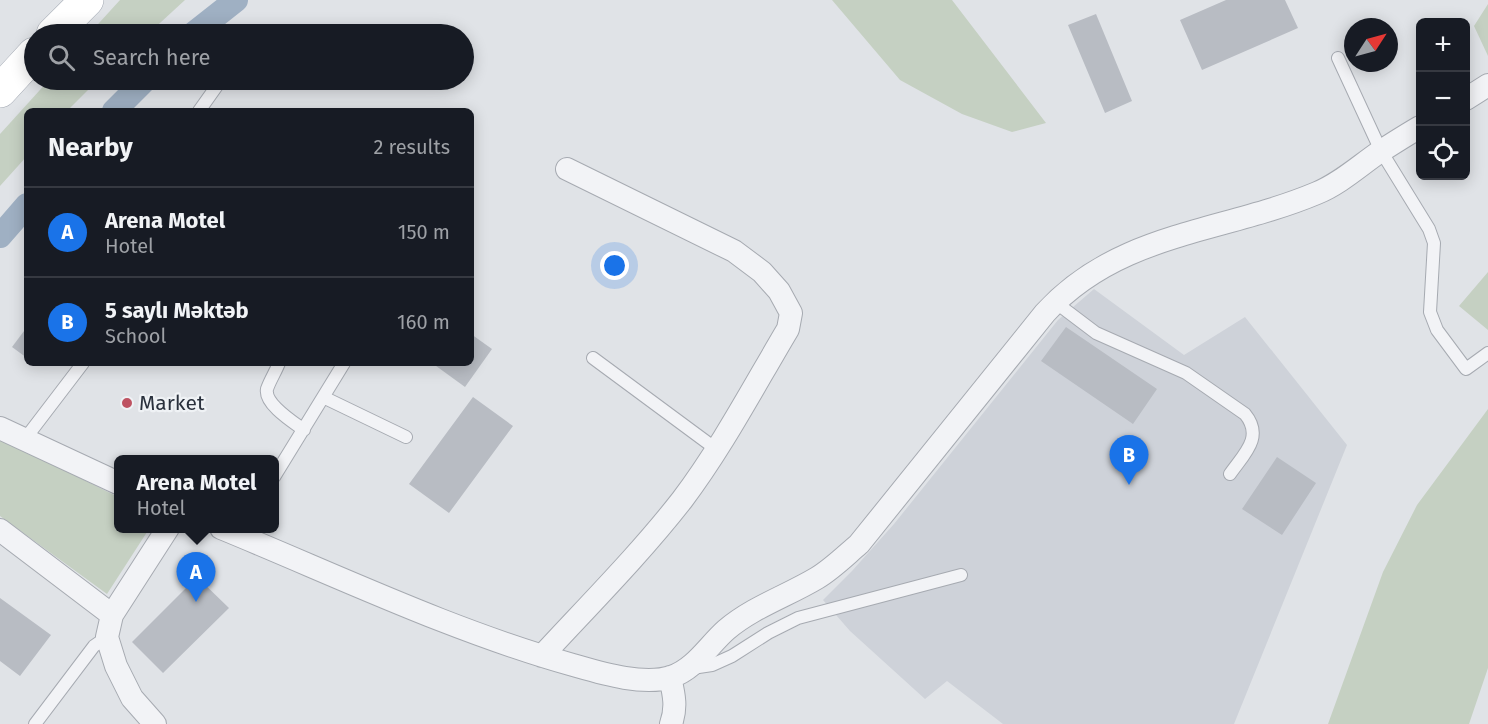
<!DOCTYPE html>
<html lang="en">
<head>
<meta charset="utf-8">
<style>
	:root { --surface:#171b24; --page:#20242c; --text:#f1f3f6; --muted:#9ea1a6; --line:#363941; --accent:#1a73e8 }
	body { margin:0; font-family:"Fira Sans",sans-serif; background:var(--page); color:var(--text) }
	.controls { position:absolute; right:18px; top:18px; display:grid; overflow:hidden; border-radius:9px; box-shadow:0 3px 15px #0003 }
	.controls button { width:54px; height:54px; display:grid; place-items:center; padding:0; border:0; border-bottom:2px solid var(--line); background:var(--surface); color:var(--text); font:30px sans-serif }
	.compass { position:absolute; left:1344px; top:18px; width:54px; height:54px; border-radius:50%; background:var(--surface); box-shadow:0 3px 15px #0003; rotate:54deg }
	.you { position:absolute; left:615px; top:266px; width:21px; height:21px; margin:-15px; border:4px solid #fff; border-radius:50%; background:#1a73e8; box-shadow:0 0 0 9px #1a73e833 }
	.badge { display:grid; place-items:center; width:39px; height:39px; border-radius:50%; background:var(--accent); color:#fff; font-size:20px; font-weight:700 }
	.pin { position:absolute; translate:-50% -50px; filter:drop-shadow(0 2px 3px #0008) }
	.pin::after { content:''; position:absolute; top:32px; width:21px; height:18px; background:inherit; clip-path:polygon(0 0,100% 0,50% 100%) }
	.popup { position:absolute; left:114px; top:455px; width:165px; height:78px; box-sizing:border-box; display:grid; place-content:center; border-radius:9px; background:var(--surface); filter:drop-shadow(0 2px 4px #0005); font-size:20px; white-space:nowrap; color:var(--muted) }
	.popup b { font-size:22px; color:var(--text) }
	.popup::after { content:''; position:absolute; left:50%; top:100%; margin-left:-12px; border:12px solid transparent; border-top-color:var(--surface) }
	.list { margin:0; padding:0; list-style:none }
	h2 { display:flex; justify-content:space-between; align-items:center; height:78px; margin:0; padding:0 24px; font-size:26px }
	h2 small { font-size:20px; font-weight:400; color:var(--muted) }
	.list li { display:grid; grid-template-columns:39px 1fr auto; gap:18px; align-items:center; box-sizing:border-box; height:90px; padding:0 24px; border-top:2px solid var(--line) }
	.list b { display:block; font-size:22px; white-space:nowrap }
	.list p { margin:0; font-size:20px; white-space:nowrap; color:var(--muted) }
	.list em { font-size:20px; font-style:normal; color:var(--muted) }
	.icon { flex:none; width:33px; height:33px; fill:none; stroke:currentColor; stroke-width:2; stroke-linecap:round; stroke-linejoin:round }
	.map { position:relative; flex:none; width:1488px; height:724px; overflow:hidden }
	.search { position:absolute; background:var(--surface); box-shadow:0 3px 15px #0003; left:24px; top:24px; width:450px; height:66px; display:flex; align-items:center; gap:15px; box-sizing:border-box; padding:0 21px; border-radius:33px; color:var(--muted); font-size:22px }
	.panel { position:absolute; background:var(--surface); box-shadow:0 3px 15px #0003; left:24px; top:108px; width:450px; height:258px; border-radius:9px }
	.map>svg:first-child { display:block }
	.built { fill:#ced2d9 }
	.green { fill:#c5d0c2 }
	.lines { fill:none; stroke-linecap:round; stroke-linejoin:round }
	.canal { stroke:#9fb0c3; stroke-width:24 }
	.building { fill:#b8bcc3 }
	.lane-casing { stroke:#a6aab1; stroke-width:14 }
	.street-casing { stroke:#a6aab1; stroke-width:24 }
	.primary-casing { stroke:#a1a7b1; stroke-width:34 }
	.lane { stroke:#f2f3f6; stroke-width:12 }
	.street { stroke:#f2f3f6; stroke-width:22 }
	.primary { stroke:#fff; stroke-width:33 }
	.poi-dot { fill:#be5362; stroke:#eff2f5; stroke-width:2 }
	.labels { text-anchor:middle; stroke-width:4.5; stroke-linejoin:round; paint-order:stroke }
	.poi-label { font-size:21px; fill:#2a313d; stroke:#eff2f5; text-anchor:start }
</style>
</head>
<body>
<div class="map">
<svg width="1488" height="724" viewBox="0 0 1488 724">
	<rect width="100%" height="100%" fill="#e0e3e7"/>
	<path class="built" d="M 1094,289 L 1184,355 L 1245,317 L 1347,445 L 1234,724 L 1003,724 L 947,681 L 925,699 L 850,631 L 823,600 L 852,571 L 894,524 L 1058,320 Z"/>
	<path class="green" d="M 120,0 L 185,0 L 148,34 L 89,34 Z
		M 832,0 L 952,0 L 1046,123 L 1012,132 L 962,114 L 900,80 Z
		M 1488,4 L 1488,56 L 1474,26 Z
		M 49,80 L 98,80 L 67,111 L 27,111 L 27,156 L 0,186 L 0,134 Z
		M 1488,272 L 1488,330 L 1459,306 Z
		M 1488,409 L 1488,668 L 1469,724 L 1328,724 L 1383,572 L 1417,505 Z
		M 0,438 L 118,497 L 118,528 L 149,529 L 107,594 L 0,516 Z"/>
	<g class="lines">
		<path class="canal" d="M 193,34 L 236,0
			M 114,111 L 145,80
			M 0,236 L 27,205"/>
	</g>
	<path class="building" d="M 1226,0 L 1285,0 L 1298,28 L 1202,70 L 1180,20 Z
		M 1096,14 L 1132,101 L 1105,113 L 1068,25 Z
		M 27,327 L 27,358 L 12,347 Z
		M 1066,327 L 1157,389 L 1133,424 L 1041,361 Z
		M 471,334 L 492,349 L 465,387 L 432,363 L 471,363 Z
		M 473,397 L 513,426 L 449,513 L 409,484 Z
		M 1277,457 L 1316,483 L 1282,535 L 1242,509 Z
		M 197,577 L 229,608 L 163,673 L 132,642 Z
		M 0,598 L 51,635 L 20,676 L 0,661 Z"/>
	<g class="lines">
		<g class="lane-casing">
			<path id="lane" d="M 1338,58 L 1381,151 L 1429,229 L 1434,243 L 1430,312 L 1437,330 L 1466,369 L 1488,353
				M 199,111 L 221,80
				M 1055,302 L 1096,333 L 1186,373 L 1245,414 C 1264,437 1244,454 1230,474
				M 593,358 L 716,449
				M 279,363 C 276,371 270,380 267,389 C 264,404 293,422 304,430
				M 323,397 L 406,437
				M 25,439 L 83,363
				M 274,477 L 344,363
				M 692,668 L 712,665 L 732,656 L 768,633 L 798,618 L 961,575
				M 35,724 L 94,646 L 107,637"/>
		</g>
		<g class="street-casing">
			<path id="street" d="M 1466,99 L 1488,85
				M 0,428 L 118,483
				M 221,528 C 338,576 452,631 573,665 C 601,673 643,686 671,677 C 695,669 708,646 726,630 C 753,607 787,596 817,578 C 832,569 845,556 859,544 L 1045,313 C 1119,232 1222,233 1317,193 C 1339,184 1358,167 1378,153 C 1392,144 1406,135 1420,127
				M 0,530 L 112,615
				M 542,656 C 589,605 639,555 682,500 C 722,447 754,386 788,329 L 791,313 L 779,291 L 762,272 L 734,251 L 567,169
				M 670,677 C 674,695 677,707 671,724
				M 155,724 L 132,698 L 116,666 L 107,637 L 112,615 L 168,528"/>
		</g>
		<g class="primary-casing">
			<path id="primary" d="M 53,34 L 87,0
				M 0,91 L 34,54"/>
		</g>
		<use href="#lane" class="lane"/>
		<use href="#street" class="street"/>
		<use href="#primary" class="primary"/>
	</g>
	<circle class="poi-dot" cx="127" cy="403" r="6"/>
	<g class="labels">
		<g class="poi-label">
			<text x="139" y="410">Market</text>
		</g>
	</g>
</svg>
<div class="controls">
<button>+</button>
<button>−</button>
<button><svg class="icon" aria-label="locate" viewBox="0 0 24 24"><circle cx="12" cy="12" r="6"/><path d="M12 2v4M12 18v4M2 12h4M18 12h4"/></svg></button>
</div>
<svg class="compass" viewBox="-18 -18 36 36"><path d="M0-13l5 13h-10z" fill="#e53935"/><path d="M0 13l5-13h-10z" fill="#9ea1a6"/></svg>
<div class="you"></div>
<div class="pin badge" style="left:196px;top:602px">A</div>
<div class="popup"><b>Arena Motel</b>Hotel</div>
<div class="pin badge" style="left:1129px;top:485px">B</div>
<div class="search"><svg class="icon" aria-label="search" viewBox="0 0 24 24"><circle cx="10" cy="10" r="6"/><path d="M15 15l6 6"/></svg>Search here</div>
<section class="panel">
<h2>Nearby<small>2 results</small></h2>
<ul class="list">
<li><span class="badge">A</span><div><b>Arena Motel</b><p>Hotel</p></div><em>150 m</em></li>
<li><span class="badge">B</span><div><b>5 saylı Məktəb</b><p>School</p></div><em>160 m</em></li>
</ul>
</section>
</div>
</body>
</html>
